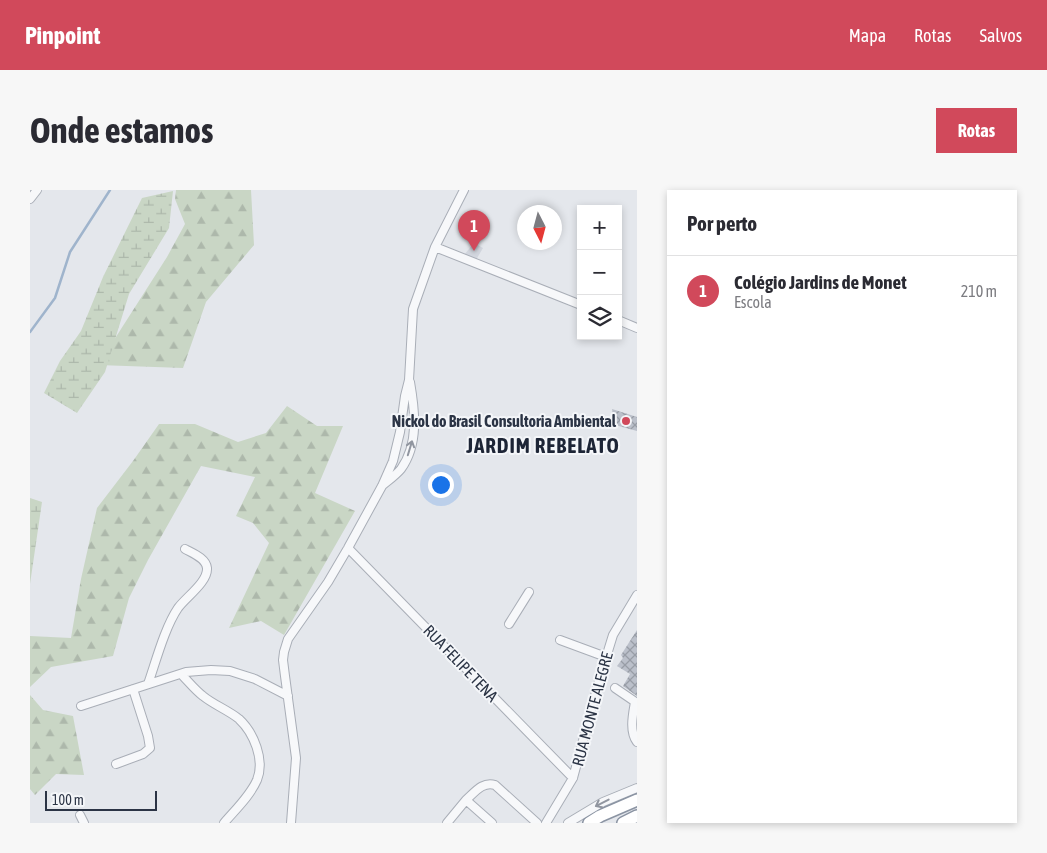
<!DOCTYPE html>
<html lang="pt">
<head>
<meta charset="utf-8">
<style>
	:root { --surface:#fff; --page:#f7f7f7; --text:#2b2b33; --muted:#7c7c81; --line:#e1e1e2; --accent:#d1495b }
	body { margin:0; font-family:"Asap Condensed",sans-serif; background:var(--page); color:var(--text) }
	.controls { position:absolute; right:15px; top:15px; display:grid; overflow:hidden; border-radius:0px; box-shadow:0 2px 8px #0003 }
	.controls button { width:45px; height:45px; display:grid; place-items:center; padding:0; border:0; border-bottom:1px solid var(--line); background:var(--surface); color:var(--text); font:25px sans-serif }
	.compass { position:absolute; left:487px; top:15px; width:45px; height:45px; border-radius:50%; background:var(--surface); box-shadow:0 2px 8px #0003; rotate:174deg }
	.scale { position:absolute; left:15px; bottom:12px; width:112px; box-sizing:border-box; padding-left:5px; border:2px solid #2b3445; border-top:0; font-size:14px; line-height:18px; white-space:nowrap; color:#2b3445; -webkit-text-stroke:4px #f4f6f9; paint-order:stroke }
	.you { position:absolute; left:410px; top:294px; width:18px; height:18px; margin:-12px; border:4px solid #fff; border-radius:50%; background:#1a73e8; box-shadow:0 0 0 8px #1a73e833 }
	.badge { display:grid; place-items:center; width:32px; height:32px; border-radius:50%; background:var(--accent); color:#fff; font-size:16px; font-weight:700 }
	.pin { position:absolute; translate:-50% -41px; filter:drop-shadow(0 1px 2px #0008) }
	.pin::after { content:''; position:absolute; top:26px; width:18px; height:15px; background:inherit; clip-path:polygon(0 0,100% 0,50% 100%) }
	.list { margin:0; padding:0; list-style:none }
	h2 { display:flex; justify-content:space-between; align-items:center; height:65px; margin:0; padding:0 20px; font-size:21px }
	h2 small { font-size:16px; font-weight:400; color:var(--muted) }
	.list li { display:grid; grid-template-columns:32px 1fr auto; gap:15px; align-items:center; box-sizing:border-box; height:70px; padding:0 20px; border-top:1px solid var(--line) }
	.list b { display:block; font-size:19px; white-space:nowrap }
	.list p { margin:0; font-size:16px; white-space:nowrap; color:var(--muted) }
	.list em { font-size:16px; font-style:normal; color:var(--muted) }
	.icon { flex:none; width:28px; height:28px; fill:none; stroke:currentColor; stroke-width:2; stroke-linecap:round; stroke-linejoin:round }
	.map { position:relative; flex:none; width:607px; height:633px; overflow:hidden; border-radius:0px }
	header { display:flex; align-items:center; gap:30px; box-sizing:border-box; height:70px; padding:0 25px; background:var(--accent); color:#fff }
	header strong { font-size:24px }
	nav { display:flex; gap:28px; margin-inline-start:auto; font-size:18px }
	.intro { display:flex; align-items:center; justify-content:space-between; box-sizing:border-box; height:120px; padding:0 30px }
	h1 { margin:0; font-size:35px }
	.button { padding:12px 22px; border-radius:0px; background:var(--accent); color:#fff; font-size:18px; font-weight:700 }
	main { display:flex; gap:30px; padding:0 30px }
	aside { flex:1; background:var(--surface); border-radius:0px; box-shadow:0 2px 8px #0003 }
	.map>svg:first-child { display:block }
	.built { fill:#d2d6de }
	.forest { fill:url(#forest-firs) }
	.wetland { fill:url(#wetland-marsh) }
	.lines { fill:none; stroke-linecap:round; stroke-linejoin:round }
	.stream { stroke:#9fb4cc; stroke-width:2.5 }
	.building { fill:url(#building-cross-hatch) }
	.minor-casing { stroke:#a9aeb7; stroke-width:10 }
	.highway-casing { stroke:#8b94a3; stroke-width:14 }
	.minor { stroke:#f7f8fa; stroke-width:8 }
	.highway { stroke:#fff; stroke-width:11 }
	.oneway { stroke:#9196a0 }
	.poi-dot { fill:#d1495b; stroke:#f4f6f9; stroke-width:2 }
	.labels { text-anchor:middle; stroke-width:4; stroke-linejoin:round; paint-order:stroke }
	.poi-label { font-size:16px; font-weight:bold; fill:#2b3445; stroke:#f4f6f9; text-anchor:end }
	.street-label { font-size:16px; fill:#2b3445; stroke:#f4f6f9 }
	.district-label { font-size:21px; font-weight:bold; letter-spacing:1px; fill:#1d2536; stroke:#f4f6f9 }
</style>
</head>
<body>
<header>
<strong>Pinpoint</strong>
<nav><a>Mapa</a><a>Rotas</a><a>Salvos</a></nav>
</header>
<div class="intro"><h1>Onde estamos</h1><a class="button">Rotas</a></div>
<main>
<div class="map">
<svg width="607" height="633" viewBox="0 0 607 633">
	<defs>
		<pattern id="forest-firs" width="22" height="20" patternUnits="userSpaceOnUse" patternTransform="scale(1.25)"><rect width="22" height="20" fill="#c9d6c5"/><path d="M5 1l3.5 6h-7zM16 11l3.5 6h-7z" fill="#adb8ab"/></pattern>
		<pattern id="wetland-marsh" width="20" height="14" patternUnits="userSpaceOnUse" patternTransform="scale(1.25)"><rect width="20" height="14" fill="#c9d6c5"/><path d="M1 5h8M5 5V1M11 12h8M15 12V8" fill="none" stroke="#adb8ab"/></pattern>
		<pattern id="building-cross-hatch" width="8" height="8" patternUnits="userSpaceOnUse" patternTransform="scale(1.25)"><rect width="8" height="8" fill="#bbc0ca"/><path d="M0 0l8 8M0 8l8-8" fill="none" stroke="#989da6"/></pattern>
	</defs>
	<rect width="100%" height="100%" fill="#e4e7ec"/>
	<path class="built" d="M 444,53 L 453,58 L 446,70 L 434,65 Z"/>
	<path class="forest" d="M 146,0 L 221,0 L 224,55 L 176,112 L 153,178 L 68,175 L 137,67 L 155,34 L 145,9 Z
		M 257,216 L 287,236 L 313,236 L 285,303 L 325,321 L 254,445 L 231,431 L 199,438 L 239,353 L 223,333 L 206,326 L 225,287 L 171,276 L 118,370 L 99,408 L 83,466 L 21,477 L 0,497 L 0,446 L 41,448 L 51,389 L 67,318 L 103,271 L 129,234 L 165,234 L 208,252 L 236,243 Z
		M 0,505 L 13,520 L 43,526 L 54,585 L 26,584 L 5,605 L 0,599 Z"/>
	<path class="wetland" d="M 143,1 L 139,38 L 99,104 L 75,182 L 47,223 L 14,203 L 30,171 L 51,141 L 73,87 L 112,8 Z
		M 0,308 L 12,312 L 0,394 Z"/>
	<g class="lines">
		<path class="stream" d="M 0,142 L 25,108 L 40,62 L 80,0"/>
	</g>
	<path class="building" d="M 582,219 L 607,227 L 607,241 L 585,235 Z
		M 607,440 L 607,506 L 593,496 L 600,484 L 587,476 L 593,468 L 591,465 Z"/>
	<g class="lines">
		<g class="minor-casing">
			<path id="minor" d="M 0,9 L 7,0
				M 405,57 L 551,115
				M 588,130 L 607,138
				M 353,295 C 359,290 366,285 371,279 C 389,254 385,221 380,192
				M 318,358 L 543,588
				M 479,434 L 499,402
				M 530,450 L 576,467
				M 151,484 C 158,491 165,500 173,506 C 184,515 198,520 209,529 C 224,543 235,570 227,590 C 220,606 205,620 194,633
				M 118,494 C 126,471 135,437 148,418 C 156,407 178,392 177,378 C 176,368 162,363 155,359
				M 585,498 L 607,513
				M 605,512 C 603,524 599,541 607,552
				M 51,516 L 156,482 L 181,480 L 200,481 L 225,489 L 258,506
				M 86,574 L 113,564 L 120,558 L 118,546 L 103,499
				M 50,625 L 54,633
				M 261,633 L 266,568 L 255,486 L 253,470 L 254,462 L 258,449 L 298,392 L 318,358 L 352,296 L 363,271 L 370,242 L 375,206 L 379,190 L 383,119 L 405,57 L 434,0
				M 417,633 L 436,610
				M 462,633 L 436,610 C 445,602 453,591 465,595 L 507,633
				M 516,633 L 543,588 L 570,487 L 583,445 L 607,405
				M 538,633 L 573,612 L 607,598"/>
		</g>
		<g class="highway-casing">
			<path id="highway" d="M 559,633 L 570,626 L 607,610
				M 593,633 L 607,626"/>
		</g>
		<use href="#minor" class="minor"/>
		<use href="#highway" class="highway"/>
	</g>
	<defs><path id="oneway-shaft" d="M-6 0H5M1.5-3L5.5 0L1.5 3" fill="none" stroke-width="1.6" stroke-linecap="round" stroke-linejoin="round" transform="scale(1.25)"/></defs>
	<g class="oneway">
		<use href="#oneway-shaft" transform="translate(380 258) rotate(-73)"/>
		<use href="#oneway-shaft" transform="translate(572 613) rotate(153)"/>
	</g>
	<circle class="poi-dot" cx="596" cy="231" r="5"/>
	<g class="labels">
		<g class="poi-label">
			<text x="586" y="237">Nickol do Brasil Consultoria Ambiental</text>
		</g>
		<g class="street-label">
			<text transform="translate(431 473) rotate(46)" y="6">RUA FELIPE TENA</text>
			<text transform="translate(562 519) rotate(-75)" y="6">RUA MONTE ALEGRE</text>
		</g>
		<g class="district-label">
			<text x="513" y="263">JARDIM REBELATO</text>
		</g>
	</g>
</svg>
<div class="controls">
<button>+</button>
<button>−</button>
<button><svg class="icon" aria-label="layers" viewBox="0 0 24 24"><path d="M12 4l9 5-9 5-9-5zM3 14l9 5 9-5"/></svg></button>
</div>
<svg class="compass" viewBox="-18 -18 36 36"><path d="M0-13l5 13h-10z" fill="#e53935"/><path d="M0 13l5-13h-10z" fill="#7c7c81"/></svg>
<div class="scale">100 m</div>
<div class="you"></div>
<div class="pin badge" style="left:444px;top:61px">1</div>
</div>
<aside>
<h2>Por perto<small></small></h2>
<ul class="list">
<li><span class="badge">1</span><div><b>Colégio Jardins de Monet</b><p>Escola</p></div><em>210 m</em></li>
</ul>
</aside>
</main>
</body>
</html>
